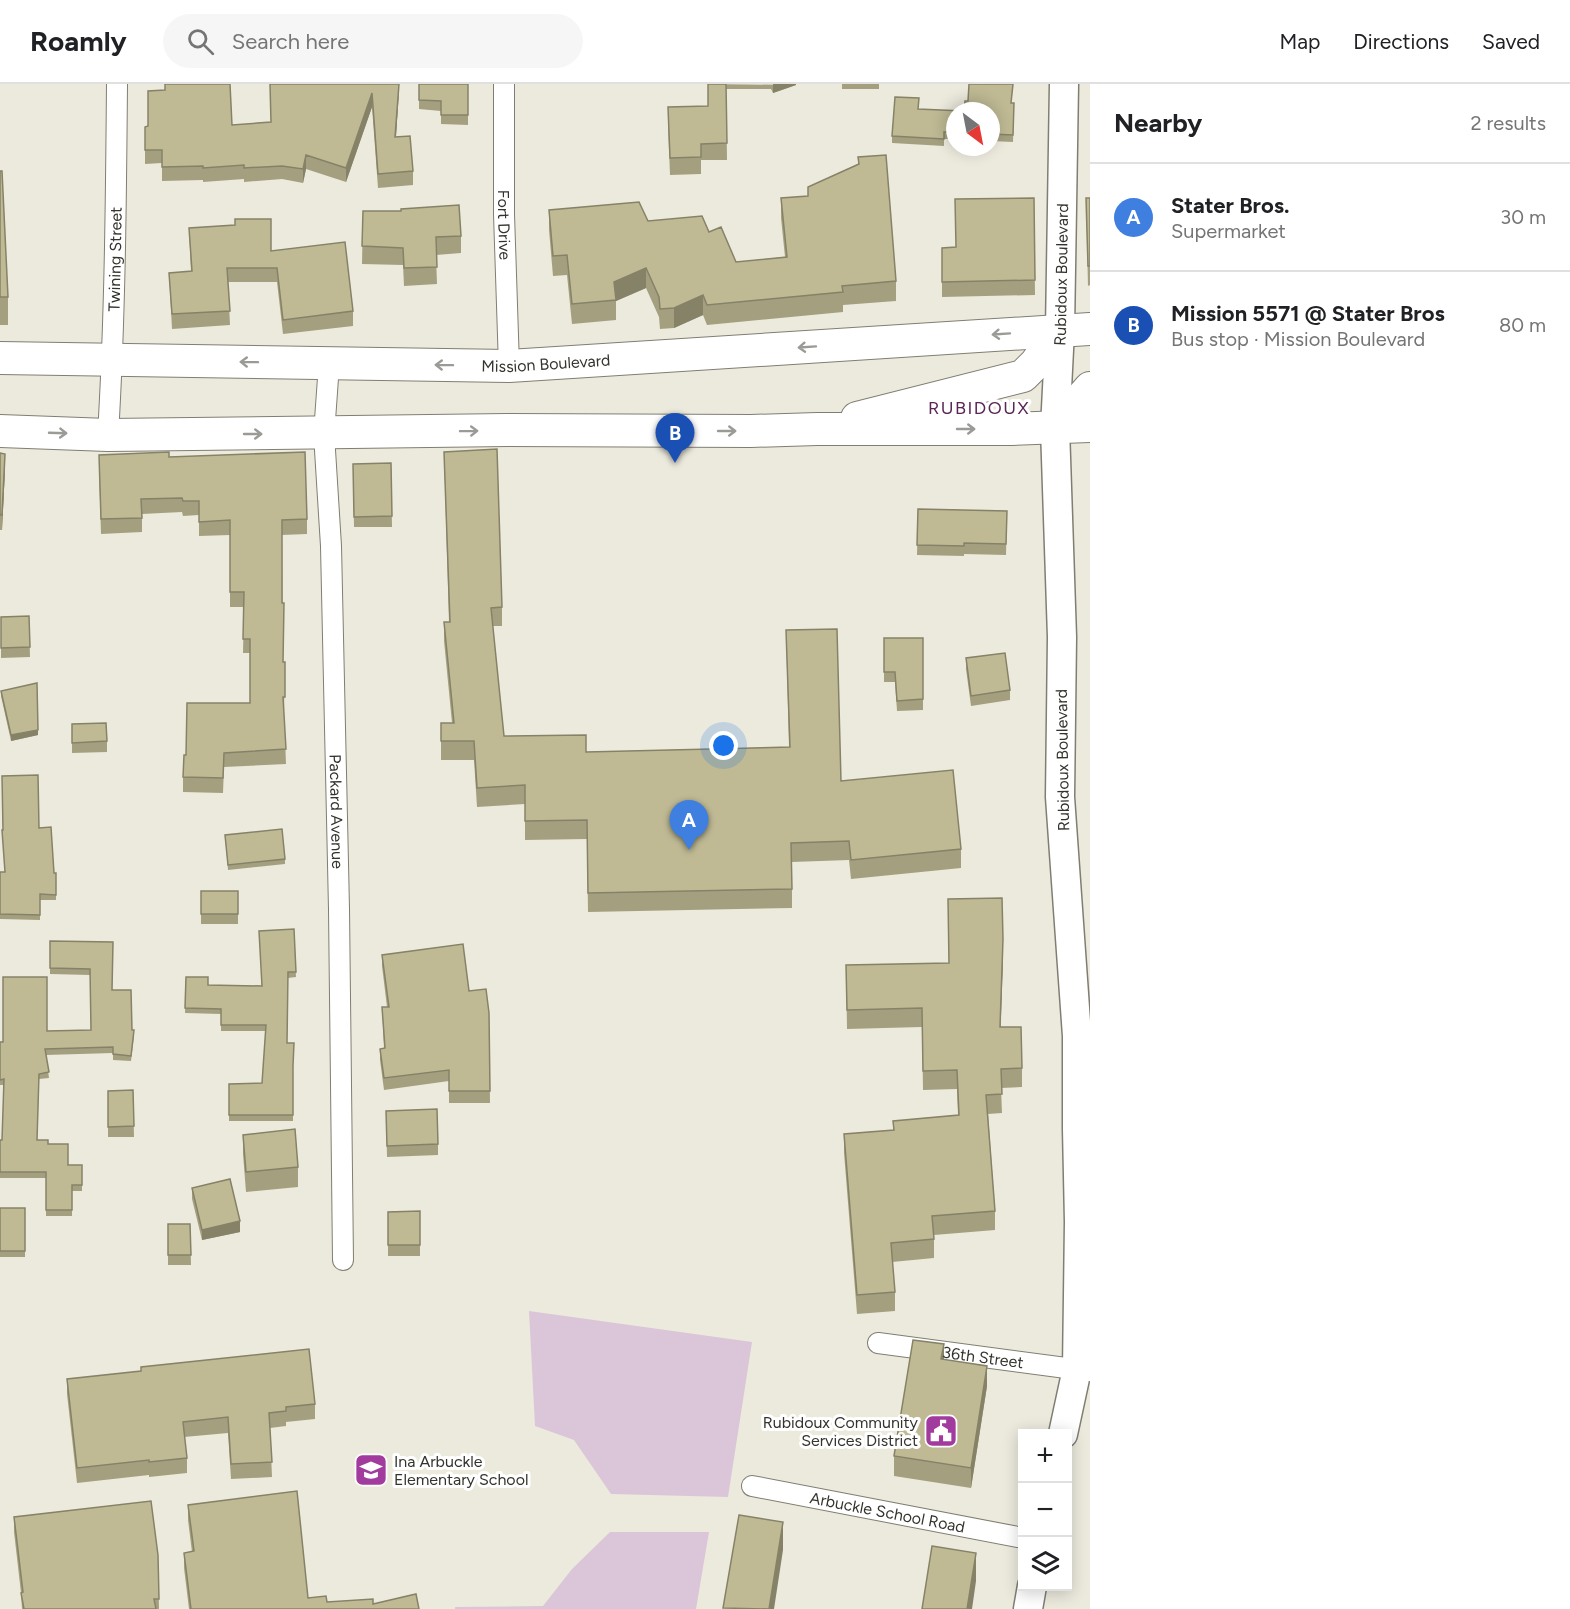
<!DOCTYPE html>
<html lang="en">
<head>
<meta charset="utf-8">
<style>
	:root { --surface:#fff; --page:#f6f6f6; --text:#202124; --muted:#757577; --line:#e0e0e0; --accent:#0f766e }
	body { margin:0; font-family:Figtree,sans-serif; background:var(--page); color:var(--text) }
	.controls { position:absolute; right:18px; bottom:18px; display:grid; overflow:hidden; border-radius:0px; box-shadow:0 3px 15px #0003 }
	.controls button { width:54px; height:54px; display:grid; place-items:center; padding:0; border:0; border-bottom:2px solid var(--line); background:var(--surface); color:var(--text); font:30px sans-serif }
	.compass { position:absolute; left:946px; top:18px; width:54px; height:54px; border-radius:50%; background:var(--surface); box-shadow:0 3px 15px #0003; rotate:148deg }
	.you { position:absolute; left:724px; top:662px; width:21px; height:21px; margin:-15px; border:4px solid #fff; border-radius:50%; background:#1a73e8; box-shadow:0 0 0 9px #1a73e833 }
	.badge { display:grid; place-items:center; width:39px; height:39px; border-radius:50%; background:var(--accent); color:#fff; font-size:20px; font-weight:700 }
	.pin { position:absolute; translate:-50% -50px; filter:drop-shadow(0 2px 3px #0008) }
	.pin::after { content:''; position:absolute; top:32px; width:21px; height:18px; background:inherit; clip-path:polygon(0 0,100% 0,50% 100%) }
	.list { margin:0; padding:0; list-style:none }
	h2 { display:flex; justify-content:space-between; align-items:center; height:78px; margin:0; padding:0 24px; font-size:26px }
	h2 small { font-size:20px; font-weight:400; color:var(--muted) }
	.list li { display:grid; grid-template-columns:39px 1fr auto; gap:18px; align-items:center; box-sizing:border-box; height:108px; padding:0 24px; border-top:2px solid var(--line) }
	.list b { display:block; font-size:22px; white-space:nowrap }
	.list p { margin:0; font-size:20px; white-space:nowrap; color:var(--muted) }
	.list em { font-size:20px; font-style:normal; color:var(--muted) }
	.icon { flex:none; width:33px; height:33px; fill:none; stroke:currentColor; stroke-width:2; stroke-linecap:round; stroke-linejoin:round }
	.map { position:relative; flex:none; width:1090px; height:1525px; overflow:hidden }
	header { display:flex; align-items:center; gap:36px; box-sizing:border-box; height:84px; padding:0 30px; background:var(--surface); border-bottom:2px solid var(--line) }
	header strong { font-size:28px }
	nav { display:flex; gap:33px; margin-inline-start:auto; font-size:21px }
	.search { width:420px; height:54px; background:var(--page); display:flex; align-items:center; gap:15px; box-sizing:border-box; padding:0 21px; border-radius:33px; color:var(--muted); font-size:22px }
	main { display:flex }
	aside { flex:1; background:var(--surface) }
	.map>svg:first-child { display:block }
	.green { fill:#dac6d8 }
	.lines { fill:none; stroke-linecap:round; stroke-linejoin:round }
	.street-casing { stroke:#807e72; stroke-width:22 }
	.secondary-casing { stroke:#807e72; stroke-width:31 }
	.primary-casing { stroke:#807e72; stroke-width:34 }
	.street { stroke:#fff; stroke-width:20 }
	.secondary { stroke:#fff; stroke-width:28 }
	.primary { stroke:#fff; stroke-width:32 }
	.wall { fill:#a4a07f }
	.shaded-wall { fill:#868268 }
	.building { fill:#bfba94; stroke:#868268; stroke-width:1.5 }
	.oneway { stroke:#9a9a96 }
	.labels { text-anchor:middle; stroke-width:6; stroke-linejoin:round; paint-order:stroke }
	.street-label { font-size:16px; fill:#34342e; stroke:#fff }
	.poi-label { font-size:16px; fill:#34342e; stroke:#fff; text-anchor:end }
	.neighbourhood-label { font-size:18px; letter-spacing:1.5px; fill:#592656; stroke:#fff }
</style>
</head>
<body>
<header>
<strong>Roamly</strong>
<div class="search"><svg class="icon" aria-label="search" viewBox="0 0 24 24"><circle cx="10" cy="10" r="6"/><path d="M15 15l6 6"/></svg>Search here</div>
<nav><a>Map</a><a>Directions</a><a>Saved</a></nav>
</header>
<main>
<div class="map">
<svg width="1090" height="1525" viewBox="0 0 1090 1525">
	<rect width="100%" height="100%" fill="#eceadd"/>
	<path class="green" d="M 529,1227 L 752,1258 L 728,1413 L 611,1410 L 574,1356 L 535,1342 Z
		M 610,1448 L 709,1448 L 696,1525 L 455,1525 L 455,1523 L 543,1522 L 572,1485 Z"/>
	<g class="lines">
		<g class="street-casing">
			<g id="street">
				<path id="s1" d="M 504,0 L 504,130 L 509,282"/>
				<path id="s2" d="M 329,280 L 324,350 L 331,462 L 339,825 L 343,1176"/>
				<path id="s3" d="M 108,351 C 115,234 116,117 117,0"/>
				<path id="s4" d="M 878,1259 L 1089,1287"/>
				<path id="s5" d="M 752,1402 L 1023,1454"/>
			</g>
		</g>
		<g class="secondary-casing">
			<g id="secondary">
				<path id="s6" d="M 1063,1350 L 1077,1285 L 1079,1138 L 1077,1045 L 1077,952 L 1060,713 L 1062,553 L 1055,344 L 1060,246 L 1064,0"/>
				<path d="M 1028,1525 L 1032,1502"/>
			</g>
		</g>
		<g class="primary-casing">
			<g id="primary">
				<path id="s7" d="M 0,274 L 509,282 L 1090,245"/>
				<path d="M 857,334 L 1023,292 L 1036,279 L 1060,246"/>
				<path d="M 1055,344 L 1090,304"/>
				<path d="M 0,347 L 108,351 L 507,346 L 751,347 L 817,345 L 1012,345 L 1090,342"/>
			</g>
		</g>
		<use href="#street" class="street"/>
		<use href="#secondary" class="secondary"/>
		<use href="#primary" class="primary"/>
	</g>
	<path class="wall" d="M 165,0 L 232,41 L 271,38 L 399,0 L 396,53 L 413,87 L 413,101 L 378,104 L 372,23 L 346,98 L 306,85 L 303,99 L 282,95 L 244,98 L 244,95 L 203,98 L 203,96 L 162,97 L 162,79 L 145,80 L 145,43 L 148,42 L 165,6 Z
		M 419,0 L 468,0 L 468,41 L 441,40 L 441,27 L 419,25 Z
		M 708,0 L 796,1 L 773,9 L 771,5 L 726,5 L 727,76 L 701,76 L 701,90 L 670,91 L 668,40 L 708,22 Z
		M 842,0 L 879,0 L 879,5 L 842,5 Z
		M 1012,19 L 1014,19 L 1013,58 L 991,57 L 991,27 Z
		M 919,25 L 955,27 L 955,55 L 944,55 L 944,62 L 892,59 L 892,52 Z
		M 858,73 L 896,197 L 896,217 L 843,221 L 843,228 L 707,241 L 703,231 L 674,244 L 660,245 L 659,233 L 646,204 L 616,217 L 616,236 L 572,240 L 567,191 L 553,192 L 549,146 L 549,126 L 648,137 L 709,148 L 736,178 L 785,173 L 781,134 L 781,114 L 808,112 L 808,103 L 858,80 Z
		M 0,87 L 8,213 L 8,241 L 0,241 Z
		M 1034,114 L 1035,211 L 942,213 L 942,164 L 956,163 Z
		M 1086,114 L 1090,114 L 1090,201 L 1088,202 Z
		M 363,127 L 461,152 L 461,169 L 436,171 L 437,200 L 404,202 L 403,181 L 362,180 Z
		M 189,144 L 271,167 L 353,227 L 353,242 L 283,250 L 277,198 L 228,198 L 230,241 L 172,245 L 169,189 L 191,187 Z
		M 444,368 L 502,523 L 502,542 L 492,542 L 504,652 L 586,668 L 789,663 L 786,546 L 841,697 L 961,765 L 961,784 L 851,795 L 849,776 L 792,778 L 792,824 L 588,828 L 587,755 L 525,756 L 525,720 L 477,723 L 474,676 L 441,676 L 441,639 L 452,639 L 444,557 L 444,538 L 449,538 Z
		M 0,369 L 5,385 L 2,446 L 0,446 Z
		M 169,373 L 307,435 L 307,450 L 282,451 L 283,578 L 285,578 L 284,627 L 286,680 L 224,683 L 223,709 L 183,708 L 183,693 L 186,671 L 250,619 L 250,569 L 243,569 L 244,523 L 230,523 L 230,451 L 199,452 L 199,431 L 183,432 L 182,428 L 142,430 L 142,448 L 101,450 L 99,386 Z
		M 391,379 L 392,443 L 354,443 L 353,380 Z
		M 918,425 L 1007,427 L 1006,471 L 964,470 L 964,472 L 917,471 Z
		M 29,532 L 30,573 L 1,574 L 1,533 Z
		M 884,554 L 923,554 L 923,626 L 897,627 L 895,598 L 884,598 Z
		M 966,574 L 1010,606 L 1010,616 L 971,622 L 966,585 Z
		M 1,607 L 38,651 L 11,657 L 1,612 Z
		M 72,640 L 107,657 L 107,668 L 72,669 Z
		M 39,744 L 54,789 L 56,789 L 56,816 L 40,816 L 40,836 L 0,835 L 0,788 L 4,788 Z
		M 225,751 L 285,775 L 285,780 L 228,786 Z
		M 201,807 L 238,807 L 238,840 L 201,840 Z
		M 948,815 L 1003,874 L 1000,943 L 1022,984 L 1022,1003 L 1001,1004 L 1002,1029 L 988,1030 L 995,1127 L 995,1146 L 934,1151 L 934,1174 L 892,1178 L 895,1208 L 895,1227 L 857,1230 L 844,1069 L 844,1050 L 893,1046 L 893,1037 L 958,1031 L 957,1005 L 923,1006 L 922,943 L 847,945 L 846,881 L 949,879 Z
		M 294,845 L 296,893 L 288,894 L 287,959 L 293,986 L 293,1037 L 229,1037 L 229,1000 L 262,999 L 266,947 L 221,947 L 221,930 L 185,929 L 186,893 L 208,901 L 262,902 Z
		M 50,857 L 113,858 L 112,906 L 134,952 L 131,977 L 113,976 L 113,969 L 46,971 L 49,994 L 39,995 L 37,1056 L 48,1060 L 68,1081 L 82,1081 L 82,1107 L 72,1107 L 72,1132 L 46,1132 L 46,1094 L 0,1094 L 0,1056 L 2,1056 L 4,1001 L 0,1001 L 0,958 L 47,947 L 91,946 L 90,891 L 50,890 Z
		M 382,871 L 469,907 L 489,929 L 490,1019 L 449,1019 L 449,997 L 384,1006 L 380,976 L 380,965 L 384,964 L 382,923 L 387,923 L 382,882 Z
		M 133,1006 L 134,1053 L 108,1053 L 108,1007 Z
		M 386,1027 L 438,1060 L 438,1071 L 387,1073 Z
		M 243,1051 L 298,1083 L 298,1103 L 246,1108 L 243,1070 Z
		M 192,1104 L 240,1148 L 202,1156 L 192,1115 Z
		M 0,1124 L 25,1124 L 25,1173 L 0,1173 Z
		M 420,1127 L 420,1172 L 388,1172 L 388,1128 Z
		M 168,1140 L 190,1140 L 191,1181 L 168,1181 Z
		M 944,1275 L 987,1302 L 971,1404 L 894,1392 L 894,1372 Z
		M 67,1295 L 315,1320 L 315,1335 L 286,1338 L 286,1342 L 270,1344 L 272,1393 L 231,1395 L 228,1349 L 184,1353 L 187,1374 L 187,1389 L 149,1393 L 149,1391 L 77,1399 L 67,1310 Z
		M 188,1421 L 308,1514 L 327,1518 L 373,1520 L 419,1525 L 189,1525 L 184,1484 L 184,1469 L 192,1468 L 188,1436 Z
		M 14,1433 L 158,1471 L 159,1525 L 22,1525 L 21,1509 L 14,1448 Z"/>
	<path class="shaded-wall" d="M 399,0 L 399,8 L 395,67 L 395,53 Z
		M 773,0 L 796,0 L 796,1 L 773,9 Z
		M 372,9 L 372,23 L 346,98 L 346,84 Z
		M 306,71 L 306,85 L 303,99 L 303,85 Z
		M 646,184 L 646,204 L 616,217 L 614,198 Z
		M 703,211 L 703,231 L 674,244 L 674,224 Z
		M 5,370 L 5,385 L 2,446 L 2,431 Z
		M 38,646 L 38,651 L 11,657 L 11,651 Z
		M 1003,855 L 1003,874 L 1000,962 L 1000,943 Z
		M 240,1137 L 240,1148 L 202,1156 L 202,1146 Z
		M 944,1260 L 944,1280 L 941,1275 Z
		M 987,1282 L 987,1302 L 971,1404 L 971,1384 Z
		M 783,1438 L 783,1466 L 774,1525 L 769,1525 Z
		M 976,1469 L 976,1497 L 972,1525 L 967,1525 Z"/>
	<path class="building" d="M 165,0 L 230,0 L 232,41 L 271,38 L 270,0 L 399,0 L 395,53 L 410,52 L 413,87 L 378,90 L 372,9 L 346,84 L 306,71 L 303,85 L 282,82 L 244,84 L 244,81 L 203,84 L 203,82 L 162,83 L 162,66 L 145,66 L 145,43 L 148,42 L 148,7 L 165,6 Z
		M 419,0 L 468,0 L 468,31 L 441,31 L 441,17 L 419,16 Z
		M 708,0 L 726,0 L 727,59 L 701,60 L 701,73 L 670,74 L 668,23 L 708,22 Z
		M 969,0 L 1013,0 L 1011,19 L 1014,19 L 1013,51 L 991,50 L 991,27 L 964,27 L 965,17 L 968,17 Z
		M 895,13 L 919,14 L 918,25 L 964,27 L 955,27 L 955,48 L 944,48 L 944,55 L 892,52 Z
		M 886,71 L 896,197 L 842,202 L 843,208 L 707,221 L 703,211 L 674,224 L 660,225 L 659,213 L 646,184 L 614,198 L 616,216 L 572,220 L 567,171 L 553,172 L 549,126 L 639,118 L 648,137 L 702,132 L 709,148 L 721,143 L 736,178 L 787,173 L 781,114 L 808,112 L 808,103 L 859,80 L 858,73 Z
		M 0,87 L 2,87 L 8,213 L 0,213 Z
		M 1034,114 L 1035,196 L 942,198 L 942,164 L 956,163 L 955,115 Z
		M 1086,114 L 1090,114 L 1090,182 L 1088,182 Z
		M 459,121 L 461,152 L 436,153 L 437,183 L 404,184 L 403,164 L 362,162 L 363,127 L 401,127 L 401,125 Z
		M 235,135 L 271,135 L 271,167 L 345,158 L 353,227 L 283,236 L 277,184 L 227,184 L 230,227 L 172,230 L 169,189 L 192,187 L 189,144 L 235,141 Z
		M 497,365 L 502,523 L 491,524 L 504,652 L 586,651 L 586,668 L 790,663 L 786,546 L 837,545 L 841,697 L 953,686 L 961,765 L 851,776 L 849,757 L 791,759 L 792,805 L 588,809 L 587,736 L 525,737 L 525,701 L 477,704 L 474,657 L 441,657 L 441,639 L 454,639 L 444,538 L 450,538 L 444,368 Z
		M 169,368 L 169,373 L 305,368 L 307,435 L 282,436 L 282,519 L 284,519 L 283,578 L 285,578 L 285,613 L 283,613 L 286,665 L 224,669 L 223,694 L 183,693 L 184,671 L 186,671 L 187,619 L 250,619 L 250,555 L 243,555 L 244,508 L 230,508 L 230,436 L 199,438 L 199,417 L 183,417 L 182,414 L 141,415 L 142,434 L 101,435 L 99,371 Z
		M 0,369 L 5,370 L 2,431 L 0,431 Z
		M 391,379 L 392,432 L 354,433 L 353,380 Z
		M 918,425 L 1007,427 L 1006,460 L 964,459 L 964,462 L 917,461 Z
		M 29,532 L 30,563 L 1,564 L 1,533 Z
		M 884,554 L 923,554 L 923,615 L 897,617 L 895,588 L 884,588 Z
		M 1005,569 L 1010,606 L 971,612 L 966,574 Z
		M 37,599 L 38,646 L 11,651 L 1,607 Z
		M 106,639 L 107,657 L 72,659 L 72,640 Z
		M 38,691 L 39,744 L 51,743 L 54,789 L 56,789 L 56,811 L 40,810 L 40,831 L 0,830 L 0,788 L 5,788 L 2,746 L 3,746 L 2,692 Z
		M 282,745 L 285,775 L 228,781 L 225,751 Z
		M 201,807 L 238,807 L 238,830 L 201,830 Z
		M 1002,814 L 1003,855 L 1000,943 L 1021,943 L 1022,984 L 1001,985 L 1002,1010 L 986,1011 L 995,1127 L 932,1132 L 934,1155 L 891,1159 L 895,1208 L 857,1211 L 844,1050 L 894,1046 L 893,1037 L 959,1031 L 957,986 L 923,987 L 922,924 L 847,926 L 846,881 L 949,879 L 948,815 Z
		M 294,845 L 296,888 L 288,888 L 287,959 L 294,959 L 293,982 L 293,1031 L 229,1031 L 229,1000 L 262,999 L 266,941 L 221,941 L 221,925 L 185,924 L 186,893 L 208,893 L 208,901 L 262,902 L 259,847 Z
		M 50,857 L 113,858 L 112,906 L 131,906 L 132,946 L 134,946 L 131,972 L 113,970 L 113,963 L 45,965 L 49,988 L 39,990 L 37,1056 L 48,1056 L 48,1060 L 68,1060 L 68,1081 L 82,1081 L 82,1101 L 72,1101 L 72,1126 L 46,1126 L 46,1088 L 0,1088 L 0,1056 L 2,1056 L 4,995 L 0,996 L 0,958 L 3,958 L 3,893 L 47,893 L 47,947 L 91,946 L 90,885 L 50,884 Z
		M 463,860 L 469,907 L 486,905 L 489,929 L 490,1007 L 449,1007 L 449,986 L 384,994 L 380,965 L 385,964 L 382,923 L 389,923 L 382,871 Z
		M 133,1006 L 134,1042 L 108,1043 L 108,1007 Z
		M 437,1025 L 438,1060 L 387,1062 L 386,1027 Z
		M 295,1045 L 298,1083 L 246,1088 L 243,1051 Z
		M 230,1095 L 240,1137 L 202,1146 L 192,1104 Z
		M 0,1124 L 25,1124 L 25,1167 L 0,1167 Z
		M 420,1127 L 420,1161 L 388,1161 L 388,1128 Z
		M 168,1140 L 190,1140 L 191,1171 L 168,1171 Z
		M 913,1256 L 944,1260 L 941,1275 L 987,1282 L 971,1384 L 894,1372 Z
		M 309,1265 L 315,1320 L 286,1323 L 286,1327 L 269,1329 L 272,1378 L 231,1380 L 228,1333 L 183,1338 L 187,1374 L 149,1378 L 149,1376 L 77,1384 L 67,1295 L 141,1287 L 141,1283 Z
		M 297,1407 L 308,1514 L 326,1512 L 327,1518 L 373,1515 L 373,1520 L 416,1510 L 419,1525 L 191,1525 L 184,1469 L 194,1467 L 188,1421 Z
		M 151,1417 L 158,1471 L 159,1515 L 154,1515 L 156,1525 L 24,1525 L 21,1509 L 23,1508 L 14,1433 Z
		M 739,1431 L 783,1438 L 769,1525 L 723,1524 Z
		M 932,1462 L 976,1469 L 967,1525 L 922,1525 Z"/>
	<defs><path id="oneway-shaft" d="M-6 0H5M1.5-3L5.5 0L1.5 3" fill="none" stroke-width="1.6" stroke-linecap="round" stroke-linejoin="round" transform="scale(1.5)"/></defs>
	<g class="oneway">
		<use href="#oneway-shaft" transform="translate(1001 250) rotate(176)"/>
		<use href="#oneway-shaft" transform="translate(807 263) rotate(176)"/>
		<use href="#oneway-shaft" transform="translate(249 278) rotate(-179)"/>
		<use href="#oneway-shaft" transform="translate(444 281) rotate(-179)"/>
		<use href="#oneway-shaft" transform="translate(966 345)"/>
		<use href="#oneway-shaft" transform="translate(469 347) rotate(-1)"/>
		<use href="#oneway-shaft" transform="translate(727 347)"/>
		<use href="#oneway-shaft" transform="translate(58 349) rotate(2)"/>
		<use href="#oneway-shaft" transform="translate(253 350)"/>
	</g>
	<defs>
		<g id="civic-square" transform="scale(1.725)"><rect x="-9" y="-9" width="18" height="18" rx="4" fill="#a23b9e" stroke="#fff"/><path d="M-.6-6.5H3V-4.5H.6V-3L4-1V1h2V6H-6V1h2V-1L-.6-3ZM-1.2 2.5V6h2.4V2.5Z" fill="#fff"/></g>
		<g id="school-square" transform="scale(1.725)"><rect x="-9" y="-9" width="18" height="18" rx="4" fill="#a23b9e" stroke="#fff"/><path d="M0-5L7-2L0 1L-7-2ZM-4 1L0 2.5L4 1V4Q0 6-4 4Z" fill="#fff"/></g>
	</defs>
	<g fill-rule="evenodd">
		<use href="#civic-square" x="941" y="1347"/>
		<use href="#school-square" x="371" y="1386"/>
	</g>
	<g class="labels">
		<g class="street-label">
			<text dy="6" stroke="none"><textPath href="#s1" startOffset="141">Fort Drive</textPath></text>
			<text dy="6" stroke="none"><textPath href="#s3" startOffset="176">Twining Street</textPath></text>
			<text dy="6" stroke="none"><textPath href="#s6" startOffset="1162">Rubidoux Boulevard</textPath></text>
			<text dy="6" stroke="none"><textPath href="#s7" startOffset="546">Mission Boulevard</textPath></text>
			<text transform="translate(1062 676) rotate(-91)" y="6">Rubidoux Boulevard</text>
			<text dy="6" stroke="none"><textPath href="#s2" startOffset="448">Packard Avenue</textPath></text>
			<text dy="6" stroke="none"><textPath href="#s4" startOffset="106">36th Street</textPath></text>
			<text dy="6" stroke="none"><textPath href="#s5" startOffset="138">Arbuckle School Road</textPath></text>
		</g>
		<g class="poi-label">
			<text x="918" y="1344">Rubidoux Community<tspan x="918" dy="18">Services District</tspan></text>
			<text x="394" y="1383" text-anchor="start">Ina Arbuckle<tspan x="394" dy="18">Elementary School</tspan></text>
		</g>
		<g class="neighbourhood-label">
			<text x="979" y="330">RUBIDOUX</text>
		</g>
	</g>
</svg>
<div class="controls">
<button>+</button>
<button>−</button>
<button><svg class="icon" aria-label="layers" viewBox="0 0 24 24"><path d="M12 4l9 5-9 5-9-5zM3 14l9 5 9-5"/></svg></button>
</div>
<svg class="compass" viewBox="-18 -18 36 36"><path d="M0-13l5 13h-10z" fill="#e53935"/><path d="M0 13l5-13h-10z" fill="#757577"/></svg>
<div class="you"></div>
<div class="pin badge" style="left:689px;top:766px;background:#3f7fe0">A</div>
<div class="pin badge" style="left:675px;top:379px;background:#1a4fb4">B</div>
</div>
<aside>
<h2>Nearby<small>2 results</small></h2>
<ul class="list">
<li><span class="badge" style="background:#3f7fe0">A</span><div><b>Stater Bros.</b><p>Supermarket</p></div><em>30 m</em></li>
<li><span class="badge" style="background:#1a4fb4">B</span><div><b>Mission 5571 @ Stater Bros</b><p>Bus stop · Mission Boulevard</p></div><em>80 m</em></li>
</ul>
</aside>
</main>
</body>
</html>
